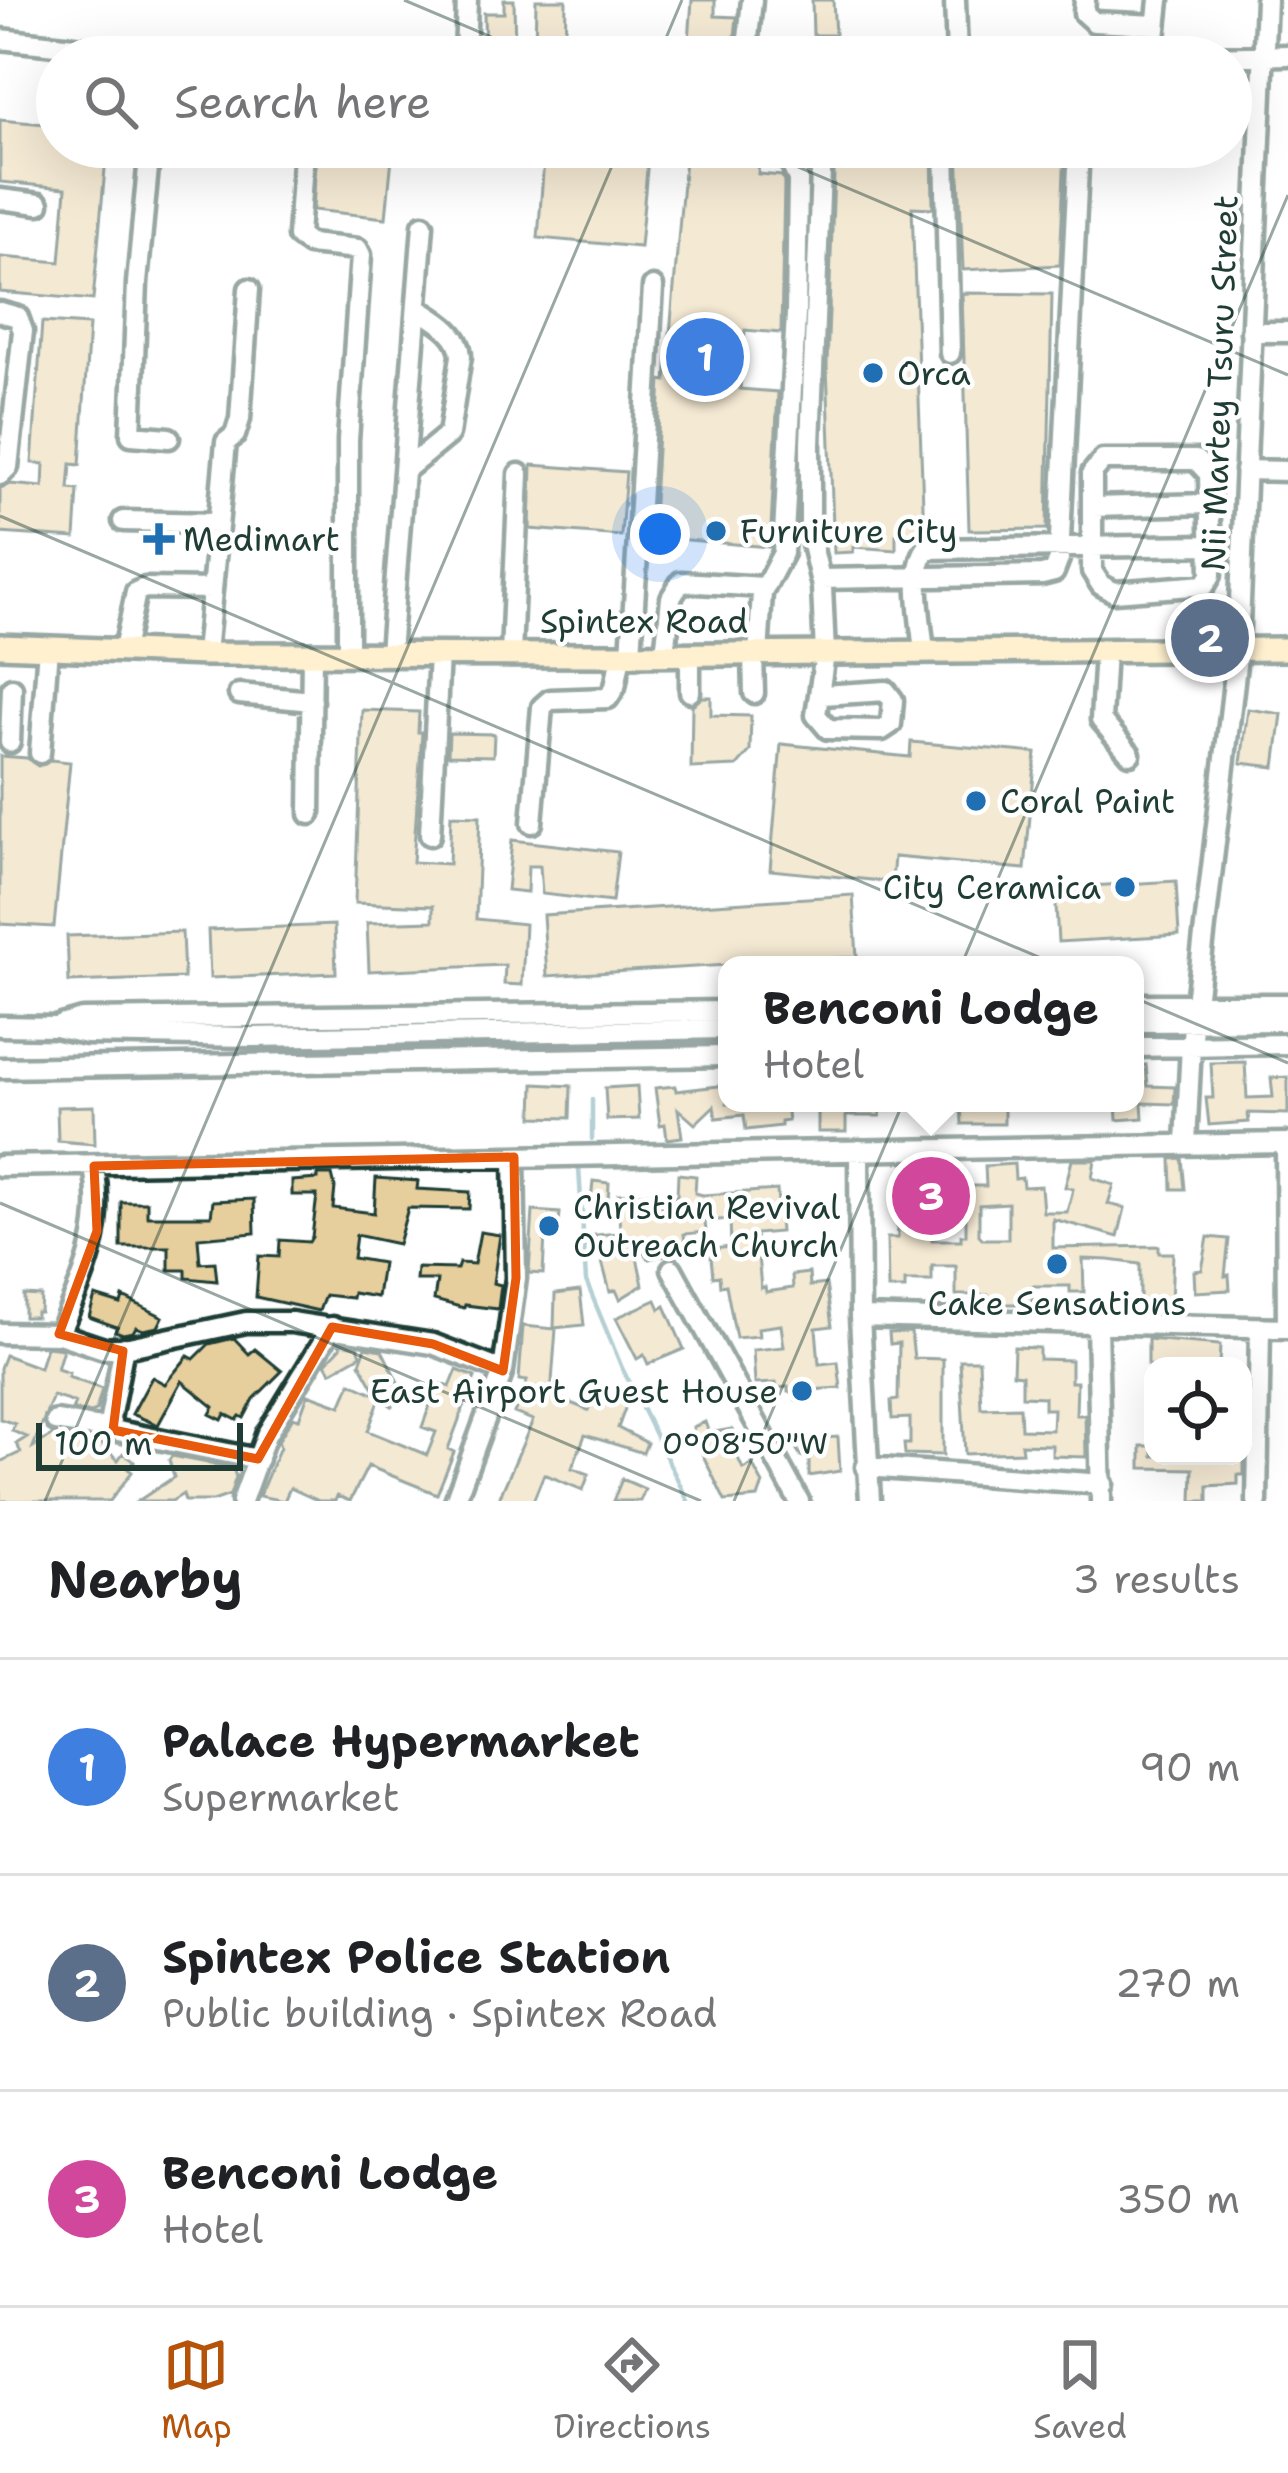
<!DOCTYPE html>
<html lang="en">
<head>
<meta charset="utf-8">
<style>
	:root { --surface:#fff; --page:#f6f6f6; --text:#202124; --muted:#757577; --line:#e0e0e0; --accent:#b45309 }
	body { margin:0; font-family:"Shantell Sans",sans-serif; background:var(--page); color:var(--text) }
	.controls { position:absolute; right:36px; bottom:36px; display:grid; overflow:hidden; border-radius:24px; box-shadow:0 12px 48px #0002 }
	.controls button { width:108px; height:108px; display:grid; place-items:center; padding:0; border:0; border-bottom:3px solid var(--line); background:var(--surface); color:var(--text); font:60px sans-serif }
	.scale { position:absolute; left:36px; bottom:30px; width:207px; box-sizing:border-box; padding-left:12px; border:6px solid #1f3d34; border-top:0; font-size:33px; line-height:42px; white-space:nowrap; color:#1f3d34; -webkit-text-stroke:9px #fff; paint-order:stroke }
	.you { position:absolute; left:660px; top:534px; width:42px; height:42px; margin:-30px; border:9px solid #fff; border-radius:50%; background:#1a73e8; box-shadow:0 0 0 18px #1a73e833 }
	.badge { display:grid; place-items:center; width:78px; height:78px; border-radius:50%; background:var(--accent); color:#fff; font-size:39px; font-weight:700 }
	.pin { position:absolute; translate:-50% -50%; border:6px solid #fff; box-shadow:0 3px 12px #0006 }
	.popup { position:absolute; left:718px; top:956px; width:426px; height:156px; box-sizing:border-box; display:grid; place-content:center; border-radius:24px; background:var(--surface); filter:drop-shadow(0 3px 9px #0005); font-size:39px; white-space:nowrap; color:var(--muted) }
	.popup b { font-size:45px; color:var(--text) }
	.popup::after { content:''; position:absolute; left:50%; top:100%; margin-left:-24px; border:24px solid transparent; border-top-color:var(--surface) }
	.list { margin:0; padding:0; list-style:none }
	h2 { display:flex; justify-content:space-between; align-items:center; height:156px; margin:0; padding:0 48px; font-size:51px }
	h2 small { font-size:39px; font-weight:400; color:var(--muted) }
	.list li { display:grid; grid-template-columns:78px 1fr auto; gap:36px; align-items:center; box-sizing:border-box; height:216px; padding:0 48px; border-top:3px solid var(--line) }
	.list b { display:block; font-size:45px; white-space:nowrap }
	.list p { margin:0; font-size:39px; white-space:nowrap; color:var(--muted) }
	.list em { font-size:39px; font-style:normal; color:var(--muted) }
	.icon { flex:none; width:66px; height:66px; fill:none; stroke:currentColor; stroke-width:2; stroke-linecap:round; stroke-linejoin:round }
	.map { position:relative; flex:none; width:1288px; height:1501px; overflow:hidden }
	.search { position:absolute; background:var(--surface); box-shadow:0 12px 48px #0002; left:36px; right:36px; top:36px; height:132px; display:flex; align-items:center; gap:30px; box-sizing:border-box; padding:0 42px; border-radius:66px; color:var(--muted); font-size:45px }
	.sheet { height:804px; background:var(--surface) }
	nav { display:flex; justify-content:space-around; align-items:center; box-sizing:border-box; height:168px; border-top:3px solid var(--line); background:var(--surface); font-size:33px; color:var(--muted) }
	nav a { display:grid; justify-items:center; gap:6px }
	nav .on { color:var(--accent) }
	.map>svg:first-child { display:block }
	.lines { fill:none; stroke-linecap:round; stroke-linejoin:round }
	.stream { stroke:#5c959f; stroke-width:4.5 }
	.building { fill:#e7ce9d; stroke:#1f3d34; stroke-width:3; fill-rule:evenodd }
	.minor-casing { stroke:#1f3d34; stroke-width:27 }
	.major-casing { stroke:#1f3d34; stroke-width:30 }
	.minor { stroke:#fff; stroke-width:18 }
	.major { stroke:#fedd96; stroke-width:21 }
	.marked { fill:none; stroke:#e8590c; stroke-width:9; stroke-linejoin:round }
	.ticks { fill:none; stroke:#1f3d34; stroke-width:3; stroke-opacity:0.45 }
	.poi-dot { fill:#1f6fb2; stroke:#fff; stroke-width:4.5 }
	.labels { text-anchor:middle; stroke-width:9; stroke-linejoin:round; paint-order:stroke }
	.poi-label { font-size:33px; fill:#1f3d34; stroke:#fff; text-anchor:start }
	.street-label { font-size:33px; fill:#1f3d34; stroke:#fff }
	.ticks-label { font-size:30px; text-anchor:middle; fill:#1f3d34; stroke:#fff; stroke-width:9; stroke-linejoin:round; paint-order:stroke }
</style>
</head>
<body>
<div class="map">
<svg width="1288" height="1501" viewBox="0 0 1288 1501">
	<rect width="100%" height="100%" fill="#fff"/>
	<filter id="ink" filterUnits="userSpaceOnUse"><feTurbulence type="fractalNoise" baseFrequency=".00833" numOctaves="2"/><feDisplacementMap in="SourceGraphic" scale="24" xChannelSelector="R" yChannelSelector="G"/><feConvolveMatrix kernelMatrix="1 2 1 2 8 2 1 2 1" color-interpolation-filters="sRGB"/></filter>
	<g filter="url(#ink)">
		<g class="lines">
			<path class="stream" d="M 592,1139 L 592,1100
				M 579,1168 L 586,1281 L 622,1368 L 688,1501"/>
		</g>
		<path class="building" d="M 504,0 L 514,0 L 515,54 L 485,54 L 484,13 L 504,13 Z
			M 536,0 L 566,0 L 565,52 L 535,51 Z
			M 692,0 L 715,0 L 715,16 L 737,17 L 733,57 L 688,55 Z
			M 812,0 L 833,0 L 835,35 L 813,35 Z
			M 0,120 L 57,125 L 57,147 L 107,147 L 93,300 L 0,292 L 0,257 L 60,262 L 66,188 L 0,182 Z
			M 317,147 L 393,147 L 386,218 L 313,210 Z
			M 545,147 L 649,147 L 640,247 L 538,238 Z
			M 686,147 L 760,147 L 758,174 L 782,176 L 784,182 L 781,333 L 745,330 L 740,389 L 778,392 L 770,547 L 652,537 L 661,380 L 666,381 Z
			M 835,147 L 932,147 L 933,208 L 912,207 L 924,534 L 896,535 L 896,550 L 853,547 L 853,552 L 834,553 L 827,366 Z
			M 958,147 L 1065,147 L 1060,265 L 963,270 Z
			M 962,293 L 1052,294 L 1047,529 L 969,530 Z
			M 42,322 L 89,325 L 80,465 L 71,464 L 69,489 L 78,490 L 75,538 L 0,533 L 0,488 L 10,484 L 43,487 L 44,464 L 32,463 Z
			M 532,465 L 626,472 L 621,536 L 530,529 Z
			M 702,697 L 711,697 L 711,715 L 751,716 L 750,751 L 737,766 L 691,768 L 692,705 Z
			M 1248,709 L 1282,714 L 1275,767 L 1241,763 Z
			M 362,710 L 419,712 L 418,732 L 422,732 L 413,862 L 449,864 L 451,815 L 480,816 L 476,919 L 525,924 L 522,985 L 504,984 L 505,965 L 369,971 L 367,923 L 433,921 L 433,906 L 355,903 Z
			M 449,733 L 494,734 L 493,756 L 448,755 Z
			M 911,742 L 1036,753 L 1025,869 L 894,857 L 892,882 L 770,870 L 781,744 L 910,757 Z
			M 0,756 L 27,758 L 38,766 L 51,760 L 70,762 L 54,927 L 0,924 Z
			M 512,840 L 618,852 L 612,902 L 542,894 L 540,866 L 528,866 L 527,892 L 507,890 Z
			M 1176,881 L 1179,935 L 1058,942 L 1055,888 Z
			M 853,895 L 857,957 L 547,976 L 543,915 Z
			M 334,925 L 336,973 L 210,978 L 208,930 Z
			M 182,932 L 184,978 L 69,982 L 67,936 Z
			M 1245,1062 L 1247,1098 L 1273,1097 L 1271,1078 L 1288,1077 L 1288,1114 L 1248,1113 L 1249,1122 L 1209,1125 L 1206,1098 L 1213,1098 L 1211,1063 Z
			M 1146,1065 L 1148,1086 L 1175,1087 L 1174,1104 L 1142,1103 L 1143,1118 L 1117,1120 L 1116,1103 L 1135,1103 L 1135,1066 Z
			M 534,1084 L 571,1086 L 570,1118 L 533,1117 Z
			M 727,1085 L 727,1103 L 786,1103 L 788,1121 L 781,1122 L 781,1126 L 746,1130 L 744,1115 L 716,1118 L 714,1106 L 695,1124 L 678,1109 L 682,1137 L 667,1139 L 665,1124 L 660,1125 L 655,1088 L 675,1086 L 676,1091 Z
			M 637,1086 L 639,1119 L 607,1120 L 605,1088 Z
			M 818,1103 L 880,1103 L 880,1116 L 846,1116 L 846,1132 L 818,1132 Z
			M 961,1103 L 1004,1106 L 1004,1124 L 962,1124 Z
			M 94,1106 L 95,1144 L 58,1141 L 57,1107 Z
			M 1182,1158 L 1185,1189 L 1172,1189 L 1171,1159 Z
			M 1072,1160 L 1095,1160 L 1092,1178 L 1114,1185 L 1108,1204 L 1125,1208 L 1118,1237 L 1053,1219 L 1053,1248 L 1159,1246 L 1159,1253 L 1173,1253 L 1171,1303 L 1140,1302 L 1140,1264 L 1109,1260 L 1083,1259 L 1084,1292 L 1070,1292 L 1070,1286 L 1032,1286 L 1032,1304 L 988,1304 L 988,1295 L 956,1295 L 956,1266 L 932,1266 L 932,1281 L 905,1281 L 905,1289 L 888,1289 L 887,1238 L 898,1238 L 895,1184 L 915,1184 L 914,1173 L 930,1173 L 932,1240 L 961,1240 L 961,1235 L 966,1235 L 966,1186 L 986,1186 L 985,1166 L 1014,1164 L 1015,1179 L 1022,1178 L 1023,1187 L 1041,1186 L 1043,1212 L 1067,1212 L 1073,1189 L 1065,1187 ZM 1008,1203 L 1008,1239 L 983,1239 L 979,1235 L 979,1205 Z
			M 678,1174 L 696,1176 L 695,1193 L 703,1195 L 777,1190 L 780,1232 L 756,1234 L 761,1288 L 765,1287 L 766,1292 L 793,1288 L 792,1275 L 809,1273 L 810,1286 L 826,1284 L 832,1326 L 816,1328 L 819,1364 L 838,1362 L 841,1388 L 809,1390 L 810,1399 L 796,1400 L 795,1392 L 788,1392 L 788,1387 L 777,1388 L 776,1383 L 755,1384 L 753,1350 L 784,1347 L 781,1325 L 758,1328 L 759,1336 L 736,1338 L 726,1285 L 720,1286 L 719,1276 L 713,1277 L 711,1257 L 713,1249 L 731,1247 L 730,1219 L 705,1221 L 706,1232 L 684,1234 L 685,1242 L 667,1244 L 670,1254 L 649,1259 L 632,1234 L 643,1285 L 620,1299 L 616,1290 L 610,1292 L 595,1235 L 620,1233 L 618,1194 L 646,1193 L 645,1199 L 653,1198 L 654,1207 L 671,1204 L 670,1197 L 677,1196 Z
			M 318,1175 L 332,1175 L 335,1187 L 333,1208 L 374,1213 L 376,1178 L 418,1181 L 417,1189 L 470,1192 L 469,1209 L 408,1208 L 398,1244 L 356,1235 L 353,1258 L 382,1263 L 377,1297 L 353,1293 L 352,1298 L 325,1295 L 319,1311 L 256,1297 L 259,1256 L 279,1257 L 280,1240 L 309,1242 L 312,1237 L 317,1195 L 292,1195 L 292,1181 L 318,1179 Z
			M 593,1181 L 609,1183 L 608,1202 L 591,1201 Z
			M 254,1199 L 255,1233 L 198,1238 L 200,1263 L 215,1262 L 217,1281 L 186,1278 L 186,1270 L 169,1270 L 169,1247 L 121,1247 L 121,1202 L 147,1202 L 147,1216 L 211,1216 L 213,1201 Z
			M 533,1211 L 560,1213 L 558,1236 L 545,1235 L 543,1274 L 529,1273 Z
			M 480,1232 L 500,1235 L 493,1283 L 501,1285 L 498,1309 L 465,1305 L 464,1308 L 434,1300 L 437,1280 L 416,1280 L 417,1268 L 457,1269 L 459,1263 L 474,1264 Z
			M 1208,1237 L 1229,1239 L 1225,1276 L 1229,1275 L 1230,1290 L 1195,1292 L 1194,1271 L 1202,1270 Z
			M 580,1291 L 584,1325 L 554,1328 L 555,1294 Z
			M 24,1295 L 41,1296 L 40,1312 L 36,1312 L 36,1317 L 24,1317 Z
			M 95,1296 L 121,1304 L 123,1297 L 163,1317 L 158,1327 L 143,1330 L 136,1327 L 133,1332 L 123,1334 L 115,1331 L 117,1327 L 89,1317 Z
			M 656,1300 L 660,1309 L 665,1306 L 684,1349 L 648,1364 L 644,1355 L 637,1359 L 616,1318 Z
			M 523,1326 L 556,1329 L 551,1395 L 588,1410 L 598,1392 L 627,1403 L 618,1428 L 647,1443 L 643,1453 L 585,1435 L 572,1468 L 589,1474 L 583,1490 L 544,1474 L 533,1501 L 498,1501 L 533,1420 L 514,1413 L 527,1381 L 519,1380 Z
			M 911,1332 L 914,1358 L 943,1359 L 943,1455 L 905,1454 L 904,1444 L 910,1444 L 910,1418 L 892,1419 L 891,1401 L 898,1400 L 899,1343 L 890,1344 L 889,1333 Z
			M 234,1338 L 249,1354 L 255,1349 L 282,1371 L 254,1399 L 244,1418 L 240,1416 L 237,1420 L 225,1414 L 222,1420 L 210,1414 L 214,1407 L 182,1381 L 158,1425 L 132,1414 L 152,1377 L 165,1384 L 188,1356 L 194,1359 L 209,1344 Z
			M 1148,1339 L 1220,1345 L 1219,1366 L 1148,1366 Z
			M 339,1343 L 358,1346 L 361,1355 L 331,1372 L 326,1363 L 341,1347 Z
			M 46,1347 L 63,1349 L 57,1369 L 69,1373 L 68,1377 L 102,1389 L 96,1411 L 91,1413 L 72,1410 L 75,1403 L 53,1396 L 33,1447 L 54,1434 L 98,1441 L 118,1460 L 123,1453 L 134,1461 L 128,1469 L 132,1472 L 110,1501 L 0,1501 L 0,1462 L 21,1452 L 16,1444 L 27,1437 L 12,1431 L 15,1424 L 0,1419 L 0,1368 L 5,1355 L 40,1368 Z
			M 366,1347 L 382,1350 L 400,1386 L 392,1406 L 380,1398 L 368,1431 L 427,1455 L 436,1432 L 422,1427 L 438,1383 L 450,1387 L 457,1370 L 475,1377 L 448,1449 L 454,1452 L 437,1494 L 368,1466 L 350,1501 L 337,1496 L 335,1501 L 319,1501 L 290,1488 L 284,1501 L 259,1496 L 280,1447 L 278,1441 L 293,1417 L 299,1419 L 308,1394 L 341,1406 L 351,1383 L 378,1395 L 360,1363 Z
			M 1014,1347 L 1039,1348 L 1039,1359 L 1071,1360 L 1071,1382 L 1077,1382 L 1076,1415 L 1085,1415 L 1086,1457 L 1052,1456 L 1052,1445 L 1021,1444 L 1022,1452 L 965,1454 L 960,1360 L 979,1360 L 981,1408 L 1020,1407 L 1021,1429 L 1052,1430 L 1053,1409 L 1044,1409 L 1044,1397 L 1022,1396 L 1022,1375 L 1013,1374 Z
			M 705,1422 L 709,1433 L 732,1429 L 740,1447 L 734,1449 L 743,1469 L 752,1464 L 763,1484 L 758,1498 L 725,1501 L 695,1439 L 693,1427 Z
			M 838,1437 L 840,1471 L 809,1476 L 809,1459 L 801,1456 L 797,1450 L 810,1439 Z
			M 1141,1446 L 1153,1446 L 1153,1456 L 1244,1456 L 1244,1475 L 1238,1475 L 1238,1484 L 1208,1486 L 1208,1501 L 1192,1501 L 1193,1469 L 1141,1468 Z
			M 172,1456 L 233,1468 L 236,1477 L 230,1495 L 213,1501 L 185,1501 L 183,1494 L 172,1501 L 138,1501 L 174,1477 L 169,1460 Z
			M 622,1479 L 645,1489 L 640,1501 L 613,1501 Z"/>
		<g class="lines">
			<g class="minor-casing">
				<path id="minor" d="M 955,0 L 957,57
					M 1085,0 L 1084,13 L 1094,22 L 1156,25
					M 0,39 L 166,57
					M 465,57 L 467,0
					M 746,57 L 752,0
					M 1153,57 L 1159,0
					M 1209,57 L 1288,55
					M 150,147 L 137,283 L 131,435 L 169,438
					M 304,147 L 298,236 L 309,244 L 358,249 L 361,255 L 348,440 L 348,653
					M 945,147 L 950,353
					M 0,199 L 39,204
					M 0,312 L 18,317 L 23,331 L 8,467 L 0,475
					M 1251,332 L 1288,332
					M 1103,460 L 1196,460 L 1209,474 L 1211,575 L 1205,585 L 1114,592 L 1101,585 L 1092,571 L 1092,473 Z
					M 1245,470 L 1288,471
					M 404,471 L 449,434 L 461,356 C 460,332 435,320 417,308
					M 1092,507 L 1209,504
					M 123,521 L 218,523
					M 820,579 L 1042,575 L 1054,572 L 1059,559 L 1079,147
					M 124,650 L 136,592 L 145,588 L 212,589
					M 1105,651 L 1101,720 L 1130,754
					M 390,653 L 423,225
					M 924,653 C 922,624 910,573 926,549 L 1210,545
					M 206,654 L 226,442 L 235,435 L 240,419 L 249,289
					M 511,654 L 519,474
					M 665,654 L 671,598 L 681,582 L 764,587
					M 753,654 L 754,693
					M 758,654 L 762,593 L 783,553 L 796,314 L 798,179 L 792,166 L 792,147
					M 631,655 L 653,287
					M 690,655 L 690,692
					M 239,694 L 312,701
					M 822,695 L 886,691 L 893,700 L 891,724 L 882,730 L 828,729 L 816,715 L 825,654 L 822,587 L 810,536 L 810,444 L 822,147
					M 10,742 L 12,688
					M 40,753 L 48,647
					M 310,814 L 312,653
					M 532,823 L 542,707 L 550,700 L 608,698 L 615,687 L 621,655
					M 430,835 L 439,654
					M 1135,1004 L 1288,1004
					M 1135,1022 L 1288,1021
					M 61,1025 L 82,1019 L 727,1011
					M 0,1026 L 55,1027 L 86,1034 L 251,1037 L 727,1029
					M 1135,1047 L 1288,1044
					M 0,1068 L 727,1056
					M 1186,1143 L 1191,1045 L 1238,648 L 1266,0
					M 1286,1143 L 1287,1328
					M 859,1150 L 860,1317 L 870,1501
					M 0,1166 L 1288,1143
					M 672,1269 L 799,1501
					M 860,1317 L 1288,1328
					M 1097,1325 L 1101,1501
					M 0,1333 L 59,1334 L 104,1349 L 129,1347 L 246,1322 L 291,1322 L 433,1344 L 503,1371
					M 59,1334 C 84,1275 106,1232 94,1166
					M 124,1347 L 110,1419 L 113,1430 L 258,1459
					M 56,1421 L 113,1430
					M 866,1467 L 1103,1484
					M 242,1501 L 266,1435 L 332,1327
					M 455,1501 L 503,1371 L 516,1278 L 514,1157
					M 1257,1501 L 1260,1329"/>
			</g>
			<g class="major-casing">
				<path id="major" d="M 0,646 L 206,654 L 621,655 L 1288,649"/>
			</g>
			<use href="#minor" class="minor"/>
			<use href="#major" class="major"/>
		</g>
	</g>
	<path d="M0 0H1288V1501H0ZM 514,1157 L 516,1278 L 503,1371 L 433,1344 L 332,1327 L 258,1459 L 113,1430 L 123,1351 L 59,1334 L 97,1231 L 94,1166 Z" fill="#fff" fill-opacity=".55" fill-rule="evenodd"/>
	<path class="marked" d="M 514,1157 L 516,1278 L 503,1371 L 433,1344 L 332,1327 L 258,1459 L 113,1430 L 123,1351 L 59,1334 L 97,1231 L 94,1166 Z"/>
	<path class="ticks" d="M 404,0 L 539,57M 658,57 L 682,0M 751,147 L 1288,375M 0,516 L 1288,1063M 0,1203 L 701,1501M 45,1501 L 620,147M 734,1501 L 1288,195"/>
	<g class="poi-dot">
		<circle cx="873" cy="373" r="12"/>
		<circle cx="716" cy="531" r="12"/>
		<path d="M153 521h12v12h12v12h-12v12h-12v-12h-12v-12h12z"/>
		<circle cx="976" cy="801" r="12"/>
		<circle cx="1125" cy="887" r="12"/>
		<circle cx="549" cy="1226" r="12"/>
		<circle cx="1057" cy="1264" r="12"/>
		<circle cx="802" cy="1391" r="12"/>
	</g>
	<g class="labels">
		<g class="poi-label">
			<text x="897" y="385">Orca</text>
			<text x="740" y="543">Furniture City</text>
			<text x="183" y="551">Medimart</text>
			<text x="1000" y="813">Coral Paint</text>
			<text x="1101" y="899" text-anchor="end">City Ceramica</text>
			<text x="573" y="1219">Christian Revival<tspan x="573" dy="38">Outreach Church</tspan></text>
			<text x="1057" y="1315" text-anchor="middle">Cake Sensations</text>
			<text x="778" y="1403" text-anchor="end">East Airport Guest House</text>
		</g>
		<g class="street-label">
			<text transform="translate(1219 383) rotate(-88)" y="12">Nii Martey Tsuru Street</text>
			<text x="644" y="633">Spintex Road</text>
		</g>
	</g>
	<g class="ticks-label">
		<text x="745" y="1454">0°08'50"W</text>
	</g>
</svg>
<div class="controls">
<button><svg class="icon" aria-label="locate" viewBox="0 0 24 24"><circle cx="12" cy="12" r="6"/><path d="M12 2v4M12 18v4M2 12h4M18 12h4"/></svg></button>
</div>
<div class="scale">100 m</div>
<div class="you"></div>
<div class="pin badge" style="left:705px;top:357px;background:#3f7fe0">1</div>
<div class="pin badge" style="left:1210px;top:638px;background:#5c6f8a">2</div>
<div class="pin badge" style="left:931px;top:1196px;background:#d1479c">3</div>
<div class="popup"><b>Benconi Lodge</b>Hotel</div>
<div class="search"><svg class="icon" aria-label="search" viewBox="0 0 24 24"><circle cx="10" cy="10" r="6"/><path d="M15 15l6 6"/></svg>Search here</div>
</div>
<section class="sheet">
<h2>Nearby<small>3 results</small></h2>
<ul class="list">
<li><span class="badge" style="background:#3f7fe0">1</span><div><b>Palace Hypermarket</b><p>Supermarket</p></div><em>90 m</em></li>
<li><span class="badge" style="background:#5c6f8a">2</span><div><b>Spintex Police Station</b><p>Public building · Spintex Road</p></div><em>270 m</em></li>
<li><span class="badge" style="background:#d1479c">3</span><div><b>Benconi Lodge</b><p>Hotel</p></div><em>350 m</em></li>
</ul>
</section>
<nav>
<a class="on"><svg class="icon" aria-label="map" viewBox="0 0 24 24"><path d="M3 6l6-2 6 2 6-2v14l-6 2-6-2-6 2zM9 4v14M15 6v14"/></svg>Map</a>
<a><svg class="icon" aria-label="directions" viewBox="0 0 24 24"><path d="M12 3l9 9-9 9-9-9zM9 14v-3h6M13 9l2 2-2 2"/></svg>Directions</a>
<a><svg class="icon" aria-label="saved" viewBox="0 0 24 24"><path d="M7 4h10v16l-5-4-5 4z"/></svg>Saved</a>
</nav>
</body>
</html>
